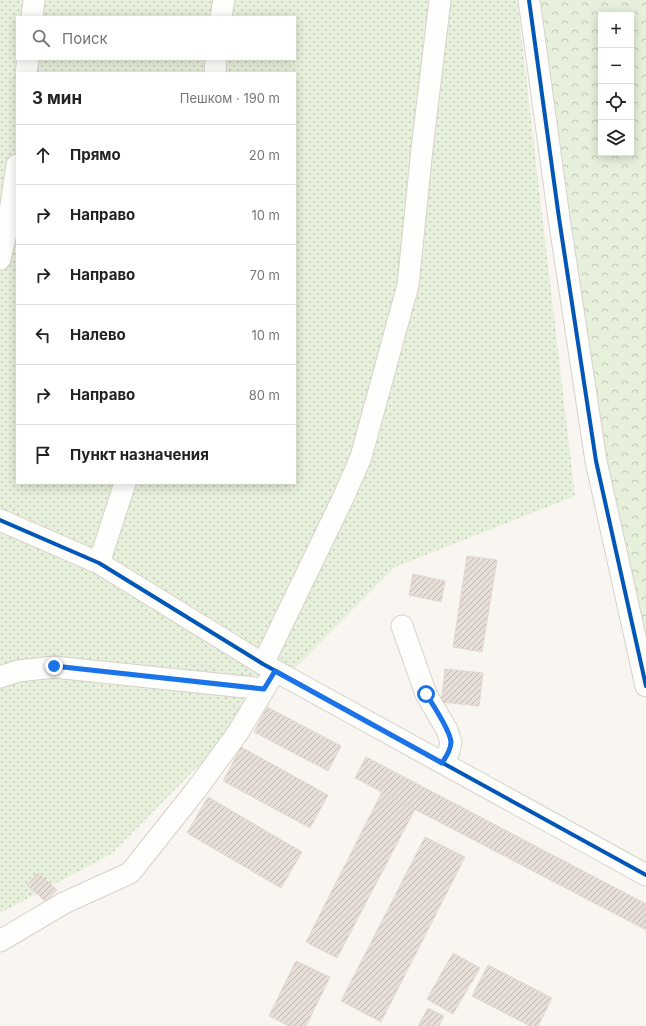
<!DOCTYPE html>
<html lang="ru">
<head>
<meta charset="utf-8">
<style>
	:root { --surface:#fff; --page:#f2f2f2; --text:#222; --muted:#767676; --line:#e0e0e0 }
	body { margin:0; font-family:Inter,sans-serif; background:var(--page); color:var(--text) }
	.controls { position:absolute; right:12px; top:12px; display:grid; overflow:hidden; border-radius:0px; box-shadow:0 2px 10px #0003 }
	.controls button { width:36px; height:36px; display:grid; place-items:center; padding:0; border:0; border-bottom:1px solid var(--line); background:var(--surface); color:var(--text); font:20px sans-serif }
	.stop { position:absolute; width:12px; height:12px; margin:-9px; border:3px solid #1a73e8; border-radius:50%; background:#fff }
	.stop.end { background:#1a73e8; border-color:#fff; box-shadow:0 1px 4px #0008 }
	.list { margin:0; padding:0; list-style:none }
	h2 { display:flex; justify-content:space-between; align-items:center; height:52px; margin:0; padding:0 16px; font-size:17px }
	h2 small { font-size:13px; font-weight:400; color:var(--muted) }
	.list li { display:grid; grid-template-columns:26px 1fr auto; gap:12px; align-items:center; box-sizing:border-box; height:60px; padding:0 16px; border-top:1px solid var(--line) }
	.list b { display:block; font-size:15px; white-space:nowrap }
	.list em { font-size:13px; font-style:normal; color:var(--muted) }
	.icon { flex:none; width:22px; height:22px; fill:none; stroke:currentColor; stroke-width:2; stroke-linecap:round; stroke-linejoin:round }
	.map { position:relative; flex:none; width:646px; height:1026px; overflow:hidden }
	.search { position:absolute; background:var(--surface); box-shadow:0 2px 10px #0003; left:16px; top:16px; width:280px; height:44px; display:flex; align-items:center; gap:10px; box-sizing:border-box; padding:0 14px; border-radius:0px; color:var(--muted); font-size:15px }
	.panel { position:absolute; background:var(--surface); box-shadow:0 2px 10px #0003; left:16px; top:72px; width:280px; height:412px; border-radius:0px }
	.map>svg:first-child { display:block }
	.forest { fill:url(#forest-crowns); fill-rule:evenodd }
	.garden { fill:url(#garden-dots); fill-rule:evenodd }
	.building { fill:url(#building-hatch); stroke:#e2d8d2 }
	.lines { fill:none; stroke-linecap:round; stroke-linejoin:round }
	.minor-casing { stroke:#d7d1cb; stroke-width:23 }
	.minor { stroke:#fefefd; stroke-width:21 }
	.cycleway-casing { stroke:#fffaf3; stroke-width:6 }
	.cycleway { stroke:#0057b8; stroke-width:4 }
	.route { stroke:#1a73e8; stroke-width:5 }
</style>
</head>
<body>
<div class="map">
<svg width="646" height="1026" viewBox="0 0 646 1026">
	<defs>
		<pattern id="forest-crowns" width="20" height="18" patternUnits="userSpaceOnUse"><rect width="20" height="18" fill="#e7f0db"/><path d="M2 6a3 3 0 1 1 6 0M12 15a3 3 0 1 1 6 0" fill="none" stroke="#c0c6b4"/></pattern>
		<pattern id="garden-dots" width="8" height="8" patternUnits="userSpaceOnUse"><rect width="8" height="8" fill="#e7f0db"/><path d="M2 2h.1M6 6h.1" fill="none" stroke="#c0c6b4" stroke-width="1.8" stroke-linecap="round"/></pattern>
		<pattern id="building-hatch" width="6" height="6" patternUnits="userSpaceOnUse"><rect width="6" height="6" fill="#e6ded7"/><path d="M-1 1l2-2M0 6l6-6M5 7l2-2" fill="none" stroke="#bfb7b1"/></pattern>
	</defs>
	<rect width="100%" height="100%" fill="#f9f5f0"/>
	<path class="forest" d="M 537,0 L 646,0 L 646,646 L 611,487 L 597,406 L 586,322 L 559,154 ZM 601,15 L 631,15 L 631,153 L 601,153 Z"/>
	<path class="garden" d="M 0,0 L 517,0 L 575,496 L 395,567 L 111,854 L 0,913 ZM 17,17 L 295,17 L 295,59 L 17,59 ZM 17,73 L 295,73 L 295,483 L 17,483 Z"/>
	<path class="building" d="M 467,556 L 497,560 L 482,652 L 453,647 Z
		M 413,574 L 445,581 L 441,602 L 409,595 Z
		M 445,669 L 483,673 L 479,706 L 441,702 Z
		M 267,707 L 341,746 L 328,771 L 254,732 Z
		M 241,747 L 328,795 L 310,828 L 223,781 Z
		M 366,757 L 646,904 L 646,930 L 355,778 Z
		M 382,792 L 415,809 L 337,958 L 306,942 Z
		M 208,797 L 302,852 L 281,888 L 187,833 Z
		M 425,837 L 465,857 L 381,1022 L 341,1001 Z
		M 38,873 L 57,890 L 46,902 L 27,885 Z
		M 453,953 L 480,968 L 453,1014 L 427,999 Z
		M 296,961 L 330,977 L 306,1026 L 289,1026 L 269,1016 Z
		M 488,965 L 552,998 L 538,1026 L 530,1026 L 472,996 Z
		M 428,1008 L 444,1016 L 439,1026 L 418,1026 Z"/>
	<g class="lines">
		<g class="minor-casing">
			<path id="minor" d="M 529,0 L 559,218 L 596,461 L 646,686
				M 32,17 L 34,0
				M 221,17 L 224,0
				M 26,73 L 28,59
				M 215,73 L 216,59
				M 0,259 L 8,225 L 17,165
				M 0,520 L 99,563 L 263,664 L 646,875
				M 99,563 L 125,483
				M 402,626 L 426,694 L 447,730 L 451,742 L 449,751 L 442,763
				M 263,664 L 344,496 L 361,457 L 408,285 L 422,149 L 440,0
				M 0,677 L 18,671 L 54,667 L 264,689
				M 0,941 L 64,903 L 130,873 L 196,790 L 237,734 L 275,671"/>
		</g>
		<use href="#minor" class="minor"/>
		<g class="cycleway-casing">
			<path id="cycleway" d="M 529,0 L 559,218 L 596,461 L 646,686
				M 0,520 L 99,563 L 263,664 L 646,875"/>
		</g>
		<use href="#cycleway" class="cycleway"/>
	</g>
	<g class="lines">
		<path class="route" d="M 54,666 L 264,689 L 275,671 L 442,763 C 446,757 451,750 451,742 C 450,730 433,705 426,694"/>
	</g>
</svg>
<div class="controls">
<button>+</button>
<button>−</button>
<button><svg class="icon" aria-label="locate" viewBox="0 0 24 24"><circle cx="12" cy="12" r="6"/><path d="M12 2v4M12 18v4M2 12h4M18 12h4"/></svg></button>
<button><svg class="icon" aria-label="layers" viewBox="0 0 24 24"><path d="M12 4l9 5-9 5-9-5zM3 14l9 5 9-5"/></svg></button>
</div>
<div class="stop" style="left:426px;top:694px"></div>
<div class="stop end" style="left:54px;top:666px"></div>
<div class="search"><svg class="icon" aria-label="search" viewBox="0 0 24 24"><circle cx="10" cy="10" r="6"/><path d="M15 15l6 6"/></svg>Поиск</div>
<section class="panel">
<h2>3 мин<small>Пешком · 190 m</small></h2>
<ul class="list">
<li><svg class="icon" aria-label="ahead" viewBox="0 0 24 24"><path d="M12 20V5M6 11l6-6 6 6"/></svg><div><b>Прямо</b></div><em>20 m</em></li>
<li><svg class="icon" aria-label="right" viewBox="0 0 24 24"><path d="M7 20v-9h11M14 6l5 5-5 5"/></svg><div><b>Направо</b></div><em>10 m</em></li>
<li><svg class="icon" aria-label="right" viewBox="0 0 24 24"><path d="M7 20v-9h11M14 6l5 5-5 5"/></svg><div><b>Направо</b></div><em>70 m</em></li>
<li><svg class="icon" aria-label="left" viewBox="0 0 24 24"><path d="M17 20v-9H6M10 6l-5 5 5 5"/></svg><div><b>Налево</b></div><em>10 m</em></li>
<li><svg class="icon" aria-label="right" viewBox="0 0 24 24"><path d="M7 20v-9h11M14 6l5 5-5 5"/></svg><div><b>Направо</b></div><em>80 m</em></li>
<li><svg class="icon" aria-label="arrive" viewBox="0 0 24 24"><path d="M6 21V4h12l-3 4 3 4H6"/></svg><div><b>Пункт назначения</b></div></li>
</ul>
</section>
</div>
</body>
</html>
